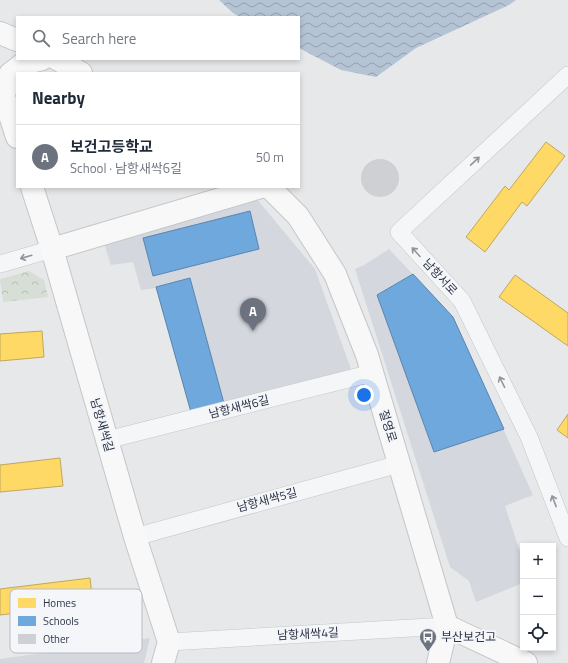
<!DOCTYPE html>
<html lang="en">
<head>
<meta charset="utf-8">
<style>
	:root { --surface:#fff; --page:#f2f2f3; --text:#1f2937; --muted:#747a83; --line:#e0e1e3; --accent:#6c737f }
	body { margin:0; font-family:"Titillium Web","Noto Sans KR",sans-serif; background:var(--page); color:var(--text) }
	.controls { position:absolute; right:12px; bottom:12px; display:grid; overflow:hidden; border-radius:0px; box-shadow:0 2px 6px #0003 }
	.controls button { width:36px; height:36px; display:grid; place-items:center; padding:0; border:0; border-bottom:1px solid var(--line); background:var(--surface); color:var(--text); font:20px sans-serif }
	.you { position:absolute; left:364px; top:395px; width:14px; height:14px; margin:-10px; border:3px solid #fff; border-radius:50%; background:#1a73e8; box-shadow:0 0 0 6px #1a73e833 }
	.badge { display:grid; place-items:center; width:26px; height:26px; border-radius:50%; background:var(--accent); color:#fff; font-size:13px; font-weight:700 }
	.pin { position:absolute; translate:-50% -33px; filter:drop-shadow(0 1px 2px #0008) }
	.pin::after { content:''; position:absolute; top:21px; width:14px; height:12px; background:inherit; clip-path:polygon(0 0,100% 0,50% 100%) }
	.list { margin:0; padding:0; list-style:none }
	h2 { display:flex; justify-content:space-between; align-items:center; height:52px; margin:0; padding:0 16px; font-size:17px }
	h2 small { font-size:13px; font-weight:400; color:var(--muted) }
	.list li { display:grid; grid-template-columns:26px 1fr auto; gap:12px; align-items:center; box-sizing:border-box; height:64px; padding:0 16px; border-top:1px solid var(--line) }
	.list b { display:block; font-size:15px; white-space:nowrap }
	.list p { margin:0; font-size:13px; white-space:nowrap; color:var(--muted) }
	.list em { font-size:13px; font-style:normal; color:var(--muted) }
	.icon { flex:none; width:22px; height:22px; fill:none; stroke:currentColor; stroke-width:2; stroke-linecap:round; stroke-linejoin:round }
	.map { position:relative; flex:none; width:568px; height:663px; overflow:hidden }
	.search { position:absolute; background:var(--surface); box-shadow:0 2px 6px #0003; left:16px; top:16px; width:284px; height:44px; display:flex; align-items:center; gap:10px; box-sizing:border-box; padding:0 14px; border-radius:0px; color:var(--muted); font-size:15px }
	.panel { position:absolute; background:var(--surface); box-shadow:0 2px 6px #0003; left:16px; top:72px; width:284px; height:116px; border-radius:0px }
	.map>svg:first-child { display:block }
	.built { fill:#d4d7dd }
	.forest { fill:url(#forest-crowns) }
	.water { fill:url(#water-waves) }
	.homes { fill:#ffd966; stroke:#bfa85c }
	.schools { fill:#6fa8dc; stroke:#5b85af }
	.building { fill:#ced0d3 }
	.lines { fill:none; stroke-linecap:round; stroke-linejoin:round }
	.street-casing { stroke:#c4c6c8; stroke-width:18 }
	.secondary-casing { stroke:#c4c6c8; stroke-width:24 }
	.street { stroke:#f5f6f7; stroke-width:17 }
	.secondary { stroke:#f8f8f8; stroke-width:22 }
	.oneway { stroke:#90959e }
	.labels { text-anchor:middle; stroke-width:4; stroke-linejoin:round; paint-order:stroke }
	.street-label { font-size:12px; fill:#2b3445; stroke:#f4f6f9 }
	.poi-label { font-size:12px; fill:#2b3445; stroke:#f4f6f9; text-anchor:start }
	.key { fill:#f4f6f9; stroke:#b8bcc3; stroke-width:1 }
	.key-label { font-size:11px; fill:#2b3445 }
</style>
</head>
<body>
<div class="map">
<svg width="568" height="663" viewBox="0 0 568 663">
	<defs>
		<pattern id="forest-crowns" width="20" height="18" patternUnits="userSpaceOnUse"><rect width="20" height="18" fill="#d6ded6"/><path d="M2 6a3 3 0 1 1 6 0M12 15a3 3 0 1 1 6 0" fill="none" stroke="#b8bfb9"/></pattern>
		<pattern id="water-waves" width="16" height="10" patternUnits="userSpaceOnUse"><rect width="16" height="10" fill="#b4c4d5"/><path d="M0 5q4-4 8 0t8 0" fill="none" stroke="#93a0af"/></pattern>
	</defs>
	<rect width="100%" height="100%" fill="#e6e8ea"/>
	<path class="built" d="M 256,198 L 315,269 L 352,372 L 192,416 L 156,288 L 141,290 L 133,262 L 111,265 L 103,240 Z
		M 389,249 L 453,317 L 533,495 L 505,506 L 523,561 L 523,583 L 476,602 L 469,581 L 450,567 L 355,269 L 364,265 Z
		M 150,638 L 144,663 L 0,663 L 0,659 Z"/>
	<path class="forest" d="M 29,271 L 44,280 L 48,297 L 3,302 L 0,279 Z"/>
	<path class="water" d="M 219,0 L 516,0 L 509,5 L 416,48 L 376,77 L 341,70 L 299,48 L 299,17 L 240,17 L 233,13 Z"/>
	<path class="homes" d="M 546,142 L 565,156 L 527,206 L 522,202 L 485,252 L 466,237 L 505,186 L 509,190 Z
		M 515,275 L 568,313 L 568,346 L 499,297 Z
		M 42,331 L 44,357 L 0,361 L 0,334 Z
		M 568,414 L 568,438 L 557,430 Z
		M 60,458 L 63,486 L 0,492 L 0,465 Z
		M 90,578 L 93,604 L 0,615 L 0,589 Z"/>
	<path class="schools" d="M 250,211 L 259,249 L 153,276 L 143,238 Z
		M 413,274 L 453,317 L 504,429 L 434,452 L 377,295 Z
		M 190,278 L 225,407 L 192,416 L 156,287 Z"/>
	<path class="building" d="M361 178a19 19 0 1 1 38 0a19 19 0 1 1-38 0Z"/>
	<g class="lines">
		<g class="street-casing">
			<path id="street" d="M 568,75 L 399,232 L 462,301 L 529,437 L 568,538
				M 0,264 L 52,249
				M 107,440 L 372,373
				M 135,537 L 399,464
				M 169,642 L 447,626"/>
		</g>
		<g class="secondary-casing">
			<path id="secondary" d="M 0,33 L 17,40
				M 57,59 L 81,73
				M 0,84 L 17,137
				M 4,95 L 10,74 L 23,64 L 42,59
				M 32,187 L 52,249 L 135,537 L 169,642 L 163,663
				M 269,187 L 298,216 L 335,274 L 367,355 L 447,626 L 438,663
				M 52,249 L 261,187
				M 447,626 L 526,663"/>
		</g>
		<use href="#street" class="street"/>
		<use href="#secondary" class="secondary"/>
	</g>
	<defs><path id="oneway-shaft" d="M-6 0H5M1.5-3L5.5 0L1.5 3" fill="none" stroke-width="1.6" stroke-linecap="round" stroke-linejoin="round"/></defs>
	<g class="oneway">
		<use href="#oneway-shaft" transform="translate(475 161) rotate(-43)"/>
		<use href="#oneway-shaft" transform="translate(416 252) rotate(-132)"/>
		<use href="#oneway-shaft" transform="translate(26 257) rotate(164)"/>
		<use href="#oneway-shaft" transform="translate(502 382) rotate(-116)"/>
		<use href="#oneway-shaft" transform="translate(554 501) rotate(-111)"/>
	</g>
	<defs>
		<g id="bus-pin" transform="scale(0.9)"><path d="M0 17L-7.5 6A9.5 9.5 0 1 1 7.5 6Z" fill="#6c737f" stroke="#f4f6f9"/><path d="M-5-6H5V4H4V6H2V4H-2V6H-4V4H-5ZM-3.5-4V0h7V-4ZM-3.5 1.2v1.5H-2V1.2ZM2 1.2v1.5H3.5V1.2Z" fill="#fff"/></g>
	</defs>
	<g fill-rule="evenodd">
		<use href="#bus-pin" x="428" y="637"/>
	</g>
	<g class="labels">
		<g class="street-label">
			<text transform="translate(440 277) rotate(47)" y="4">남항서로</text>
			<text transform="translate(239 407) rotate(-14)" y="4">남항새싹6길</text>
			<text transform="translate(102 425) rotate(74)" y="4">남항새싹길</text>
			<text transform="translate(388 426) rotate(73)" y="4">절영로</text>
			<text transform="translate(267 500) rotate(-15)" y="4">남항새싹5길</text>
			<text transform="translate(308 634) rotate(-3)" y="4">남항새싹4길</text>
		</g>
		<g class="poi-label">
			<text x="441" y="641">부산보건고</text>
		</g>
	</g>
	<rect x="10" y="589" width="132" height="64" rx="6" class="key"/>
	<rect x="18" y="598" width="18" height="10" fill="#ffd966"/>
	<rect x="18" y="616" width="18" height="10" fill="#6fa8dc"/>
	<rect x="18" y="634" width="18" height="10" fill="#ced0d3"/>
	<g class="key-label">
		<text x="43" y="607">Homes</text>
		<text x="43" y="625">Schools</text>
		<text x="43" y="643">Other</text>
	</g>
</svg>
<div class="controls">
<button>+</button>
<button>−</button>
<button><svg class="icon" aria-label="locate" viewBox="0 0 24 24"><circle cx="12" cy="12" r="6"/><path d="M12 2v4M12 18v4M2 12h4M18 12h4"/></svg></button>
</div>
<div class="you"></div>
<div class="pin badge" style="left:253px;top:331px">A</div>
<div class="search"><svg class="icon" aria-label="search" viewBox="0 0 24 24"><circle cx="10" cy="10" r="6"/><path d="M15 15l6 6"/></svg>Search here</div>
<section class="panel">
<h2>Nearby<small></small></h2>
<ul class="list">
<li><span class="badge">A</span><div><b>보건고등학교</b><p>School · 남항새싹6길</p></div><em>50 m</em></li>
</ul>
</section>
</div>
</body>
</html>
